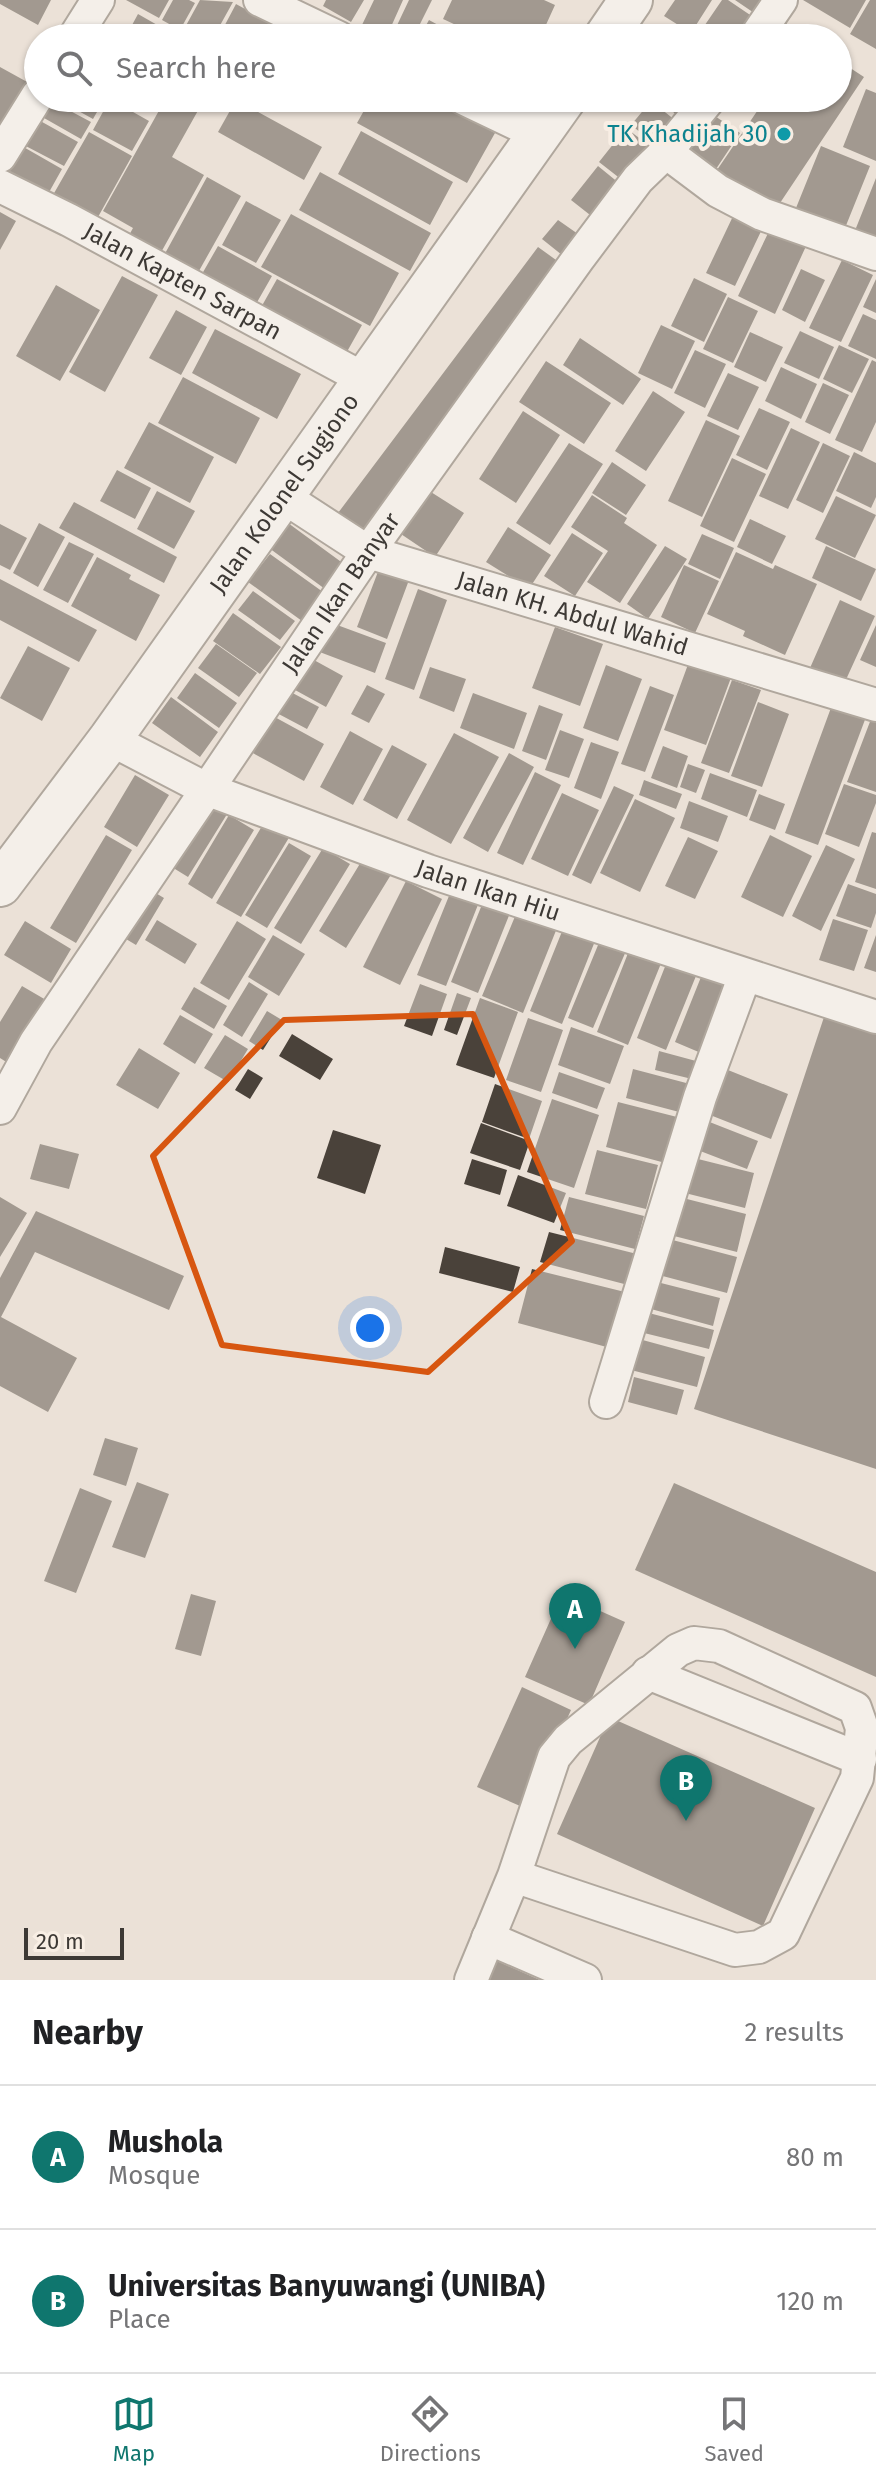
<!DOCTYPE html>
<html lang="en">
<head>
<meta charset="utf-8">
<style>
	:root { --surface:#fff; --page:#f2f2f2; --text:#202124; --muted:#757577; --line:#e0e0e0; --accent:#0f766e }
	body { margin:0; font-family:"Fira Sans",sans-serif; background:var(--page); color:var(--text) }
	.scale { position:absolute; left:24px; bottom:20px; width:100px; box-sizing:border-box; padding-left:8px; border:4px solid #3d3935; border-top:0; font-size:22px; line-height:28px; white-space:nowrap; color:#3d3935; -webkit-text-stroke:6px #f8eee4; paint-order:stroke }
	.you { position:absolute; left:370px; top:1328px; width:28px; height:28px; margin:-20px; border:6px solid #fff; border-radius:50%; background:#1a73e8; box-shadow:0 0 0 12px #1a73e833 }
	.badge { display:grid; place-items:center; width:52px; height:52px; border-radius:50%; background:var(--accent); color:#fff; font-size:26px; font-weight:700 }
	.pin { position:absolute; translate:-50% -66px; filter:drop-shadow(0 2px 4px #0008) }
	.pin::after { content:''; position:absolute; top:42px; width:28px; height:24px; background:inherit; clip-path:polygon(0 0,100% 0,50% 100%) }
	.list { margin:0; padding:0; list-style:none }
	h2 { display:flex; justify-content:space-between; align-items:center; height:104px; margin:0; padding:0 32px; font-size:34px }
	h2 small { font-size:26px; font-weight:400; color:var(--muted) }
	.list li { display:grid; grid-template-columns:52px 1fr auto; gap:24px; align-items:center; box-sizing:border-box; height:144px; padding:0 32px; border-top:2px solid var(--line) }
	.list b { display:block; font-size:30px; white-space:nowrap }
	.list p { margin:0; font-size:26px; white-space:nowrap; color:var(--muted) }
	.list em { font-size:26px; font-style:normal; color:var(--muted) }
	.icon { flex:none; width:44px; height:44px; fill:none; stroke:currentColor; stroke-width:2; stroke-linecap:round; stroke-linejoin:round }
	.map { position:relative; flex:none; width:876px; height:1980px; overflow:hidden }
	.search { position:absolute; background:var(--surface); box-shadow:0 2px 6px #0004; left:24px; right:24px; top:24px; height:88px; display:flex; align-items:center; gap:20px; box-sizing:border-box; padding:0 28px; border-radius:44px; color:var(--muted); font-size:30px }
	.sheet { height:392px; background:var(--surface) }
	nav { display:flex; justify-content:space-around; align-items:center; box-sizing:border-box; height:112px; border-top:2px solid var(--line); background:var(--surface); font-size:22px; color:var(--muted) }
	nav a { display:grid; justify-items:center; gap:4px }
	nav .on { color:var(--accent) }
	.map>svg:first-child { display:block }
	.building { fill:#4a423a }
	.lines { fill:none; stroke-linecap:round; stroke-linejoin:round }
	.minor-casing { stroke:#696158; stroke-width:36 }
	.major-casing { stroke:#696158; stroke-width:46 }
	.minor { stroke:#fff; stroke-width:32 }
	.major { stroke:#fff; stroke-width:42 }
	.marked { fill:none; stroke:#d75610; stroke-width:6; stroke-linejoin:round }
	.culture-dot { fill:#0f9aa8; stroke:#f8eee4; stroke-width:3 }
	.labels { text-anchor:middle; stroke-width:8; stroke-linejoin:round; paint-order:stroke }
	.culture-label { font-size:24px; fill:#0d838f; stroke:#f8eee4; text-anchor:end }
	.street-label { font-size:24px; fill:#3d3935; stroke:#f8eee4 }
</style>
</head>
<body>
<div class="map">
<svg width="876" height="1980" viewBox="0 0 876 1980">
	<rect width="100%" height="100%" fill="#ebe1d7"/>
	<path class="building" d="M 0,0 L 51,0 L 38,25 L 0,4 Z
		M 126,0 L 169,0 L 159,18 Z
		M 173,0 L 189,0 L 195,3 L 180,30 L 162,20 Z
		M 200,0 L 233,2 L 213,38 L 195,38 L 183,31 Z
		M 326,0 L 364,0 L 351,22 L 323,6 Z
		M 374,0 L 403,0 L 386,38 L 361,27 Z
		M 409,0 L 432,0 L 413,38 L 391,38 Z
		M 452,0 L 544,0 L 555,5 L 540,38 L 484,38 L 443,19 Z
		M 675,0 L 712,0 L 691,33 L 664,16 Z
		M 722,0 L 728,0 L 759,21 L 748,38 L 696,38 Z
		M 735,0 L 776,0 L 763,19 Z
		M 803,0 L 866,0 L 850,28 Z
		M 870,0 L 876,0 L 876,49 L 850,34 Z
		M 236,4 L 274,25 L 267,38 L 218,38 Z
		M 138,14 L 180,38 L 125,38 Z
		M 775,16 L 804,35 L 802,38 L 761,38 Z
		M 429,20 L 462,38 L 419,38 Z
		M 838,60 L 864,77 L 776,209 L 717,170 L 766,98 L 838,98 Z
		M 0,67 L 29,83 L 0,136 Z
		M 866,89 L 876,93 L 876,161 L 843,147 Z
		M 46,98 L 91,122 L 81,139 L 37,114 Z
		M 55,98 L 105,98 L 93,119 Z
		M 166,98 L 183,98 L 200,107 L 172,157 L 204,175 L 159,256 L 127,239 L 133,228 L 103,211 Z
		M 371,98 L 431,98 L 495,133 L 467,183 L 357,123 Z
		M 494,98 L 531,98 L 522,118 Z
		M 653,98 L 693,98 L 686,121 Z
		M 110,99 L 149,121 L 132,151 L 93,130 Z
		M 236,100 L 322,147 L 304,180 L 218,132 Z
		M 651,101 L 680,124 L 660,148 L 631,125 Z
		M 706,110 L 740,133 L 712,175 L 678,153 Z
		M 35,118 L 78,142 L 64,166 L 20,143 Z
		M 626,128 L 659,153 L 631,187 L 599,162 Z
		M 361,131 L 453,182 L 430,225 L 338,174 Z
		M 89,132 L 132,156 L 93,226 L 49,202 Z
		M 20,145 L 62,169 L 43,203 L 0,180 Z
		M 821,146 L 870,166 L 845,228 L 796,208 Z
		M 598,166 L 625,188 L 599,222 L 571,200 Z
		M 320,172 L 431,233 L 410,271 L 299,210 Z
		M 207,177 L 241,196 L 195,278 L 162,259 Z
		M 876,178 L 876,247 L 852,238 Z
		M 246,201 L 281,220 L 256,263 L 222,245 Z
		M 0,212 L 16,221 L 0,250 Z
		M 735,212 L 764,225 L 735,286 L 706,273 Z
		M 291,214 L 399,273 L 370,326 L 261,267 Z
		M 558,220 L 588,241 L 572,263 L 542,239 Z
		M 771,227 L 807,244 L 775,314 L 738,296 Z
		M 218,246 L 272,276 L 252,311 L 198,281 Z
		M 538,247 L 563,265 L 368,535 L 338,513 Z
		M 842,260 L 873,275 L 841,342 L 809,328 Z
		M 801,269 L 825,280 L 805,322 L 782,310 Z
		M 122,276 L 158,295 L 105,392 L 69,372 Z
		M 694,278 L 727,294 L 704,342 L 671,326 Z
		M 277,279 L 362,325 L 344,357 L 259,311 Z
		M 876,279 L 876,313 L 863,307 Z
		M 56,285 L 100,310 L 60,381 L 16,356 Z
		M 728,297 L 758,311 L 733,363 L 703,349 Z
		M 176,310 L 207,327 L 181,375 L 149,358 Z
		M 863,314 L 876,320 L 876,359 L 848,346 Z
		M 661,325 L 695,341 L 672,389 L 638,373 Z
		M 215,329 L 301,374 L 277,419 L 192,373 Z
		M 800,331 L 834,347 L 819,379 L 784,363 Z
		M 750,332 L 783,347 L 766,382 L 734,367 Z
		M 580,338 L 641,379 L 623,405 L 563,365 Z
		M 839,345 L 869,359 L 852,393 L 823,379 Z
		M 695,350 L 726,364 L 705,408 L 674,393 Z
		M 872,360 L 876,362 L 876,422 L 862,452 L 835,440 Z
		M 546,361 L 611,403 L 584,444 L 519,402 Z
		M 781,367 L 817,384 L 801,419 L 765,401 Z
		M 728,373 L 759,387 L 738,430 L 707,416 Z
		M 183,377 L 260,418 L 236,464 L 158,423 Z
		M 823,383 L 849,395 L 830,434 L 805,422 Z
		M 653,391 L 685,412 L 646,471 L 615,451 Z
		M 759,408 L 790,422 L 767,470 L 736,455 Z
		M 523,411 L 560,435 L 516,503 L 479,479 Z
		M 706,420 L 740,436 L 702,517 L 668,501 Z
		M 149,422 L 214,457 L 190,503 L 124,468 Z
		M 791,428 L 820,442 L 788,509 L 759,496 Z
		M 569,443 L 603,464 L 550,545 L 516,523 Z
		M 823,443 L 850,456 L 823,513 L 796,500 Z
		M 854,452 L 876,463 L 876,497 L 871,508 L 836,491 Z
		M 732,458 L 766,474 L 734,542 L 700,526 Z
		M 612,462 L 646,485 L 626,515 L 592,493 Z
		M 117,470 L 151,488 L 135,519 L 100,501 Z
		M 423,487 L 464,513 L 435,557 L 395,530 Z
		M 157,491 L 195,511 L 174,549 L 137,529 Z
		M 592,495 L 627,518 L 624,523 L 657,545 L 620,603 L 587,582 L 608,551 L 571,527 Z
		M 836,496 L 876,515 L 855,558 L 815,539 Z
		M 74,502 L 177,557 L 164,583 L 59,528 Z
		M 750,519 L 786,536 L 772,564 L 737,547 Z
		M 39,523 L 65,537 L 38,587 L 13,573 Z
		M 288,523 L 344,564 L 325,589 L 269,548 Z
		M 0,524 L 27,538 L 10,570 L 0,565 Z
		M 508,527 L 551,555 L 529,589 L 486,562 Z
		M 572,533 L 603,553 L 575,596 L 544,576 Z
		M 702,534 L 734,548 L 720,579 L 688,564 Z
		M 69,542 L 94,554 L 68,603 L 43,590 Z
		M 665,546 L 687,559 L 648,619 L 627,604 Z
		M 826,546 L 876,569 L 861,601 L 812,578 Z
		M 736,552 L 773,569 L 775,565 L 817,584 L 785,655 L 743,636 L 745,631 L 707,614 Z
		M 270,554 L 323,592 L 302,621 L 248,582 Z
		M 97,557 L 131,575 L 129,579 L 160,595 L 136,641 L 71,606 Z
		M 684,565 L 719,581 L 695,633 L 661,617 Z
		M 379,569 L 409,580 L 387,639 L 357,627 Z
		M 0,579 L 97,630 L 79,662 L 0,620 Z
		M 418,589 L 447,600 L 414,690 L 385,679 Z
		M 253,591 L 295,621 L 280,640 L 238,610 Z
		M 840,600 L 875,616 L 844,684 L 810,668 Z
		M 233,613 L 281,647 L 260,674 L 213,641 Z
		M 329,622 L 386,643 L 375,673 L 317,651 Z
		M 876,625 L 876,667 L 860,660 Z
		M 555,627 L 603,644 L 580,706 L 532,688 Z
		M 216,644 L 257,673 L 239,697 L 198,668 Z
		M 28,646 L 70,668 L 42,721 L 0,698 Z
		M 303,654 L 343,676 L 326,707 L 286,685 Z
		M 690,659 L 732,675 L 706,745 L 664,730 Z
		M 606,665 L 642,679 L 618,741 L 583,728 Z
		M 430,667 L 466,679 L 454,712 L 419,698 Z
		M 195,673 L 237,703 L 219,728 L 177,698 Z
		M 732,680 L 761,690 L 729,773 L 701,763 Z
		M 367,685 L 385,694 L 369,723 L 351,714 Z
		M 650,686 L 674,695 L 645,772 L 621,764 Z
		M 285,689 L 319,707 L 307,729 L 273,711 Z
		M 473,693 L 527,713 L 514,749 L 460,728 Z
		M 171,697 L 218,732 L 200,757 L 152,723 Z
		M 758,702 L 789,714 L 762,787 L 731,776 Z
		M 539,705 L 563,714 L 546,760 L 522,751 Z
		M 832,705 L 866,717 L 818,845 L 785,833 Z
		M 271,715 L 324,744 L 304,781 L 251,752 Z
		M 871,719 L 876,721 L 876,792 L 847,782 Z
		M 560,730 L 584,739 L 569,778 L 545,770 Z
		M 350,731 L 383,749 L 353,805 L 320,787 Z
		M 454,733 L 499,757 L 451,844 L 407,820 Z
		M 591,742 L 619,752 L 601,799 L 574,788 Z
		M 392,745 L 427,764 L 397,819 L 363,800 Z
		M 663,746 L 688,756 L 677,788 L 651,778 Z
		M 509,753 L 534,767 L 488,852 L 463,838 Z
		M 688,764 L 705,770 L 696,793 L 680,787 Z
		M 535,772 L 561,785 L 523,865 L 497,853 Z
		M 710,773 L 757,790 L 747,817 L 701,799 Z
		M 135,775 L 169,795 L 137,847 L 104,827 Z
		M 644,780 L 682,794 L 676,809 L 639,795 Z
		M 844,784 L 876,795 L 876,803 L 859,847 L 825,834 Z
		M 614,786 L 634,795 L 591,884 L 572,875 Z
		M 562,793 L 599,810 L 568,876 L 531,859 Z
		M 759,794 L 785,804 L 775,830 L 749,820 Z
		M 203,795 L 229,811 L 188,877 L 162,861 Z
		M 635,799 L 675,818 L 640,892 L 600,873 Z
		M 689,801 L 728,816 L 718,842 L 680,828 Z
		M 229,815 L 254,830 L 212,899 L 188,884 Z
		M 265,821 L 290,836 L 241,917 L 216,903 Z
		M 872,832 L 876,833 L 876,889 L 855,882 Z
		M 106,835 L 132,850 L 76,943 L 50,928 Z
		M 770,835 L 812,856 L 783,917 L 741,897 Z
		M 688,837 L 718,851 L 695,899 L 665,886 Z
		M 289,843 L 311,856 L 267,928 L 245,915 Z
		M 826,845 L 855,859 L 821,931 L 792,916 Z
		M 323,848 L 350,864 L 301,944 L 274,928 Z
		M 364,857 L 392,873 L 346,948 L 319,931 Z
		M 406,881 L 442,899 L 400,985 L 363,967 Z
		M 455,881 L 483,892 L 446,986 L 417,975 Z
		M 848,884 L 876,894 L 876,913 L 871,928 L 836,916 Z
		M 144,886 L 164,898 L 136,945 L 116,933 Z
		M 487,892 L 514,903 L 478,993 L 451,982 Z
		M 521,902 L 561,918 L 523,1013 L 482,996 Z
		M 567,919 L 599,931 L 562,1024 L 530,1011 Z
		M 833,919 L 868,930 L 854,971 L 819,960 Z
		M 157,920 L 197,944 L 185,964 L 145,940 Z
		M 25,921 L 71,949 L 51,983 L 4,955 Z
		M 237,921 L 266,939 L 229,1000 L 200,983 Z
		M 603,933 L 629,944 L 593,1028 L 568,1018 Z
		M 273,935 L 305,954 L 279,996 L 248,977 Z
		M 876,935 L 876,972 L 864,968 Z
		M 632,943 L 664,956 L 628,1045 L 597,1032 Z
		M 668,959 L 698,971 L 666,1050 L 637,1038 Z
		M 705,967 L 731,977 L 701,1053 L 675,1042 Z
		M 249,982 L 268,994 L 242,1037 L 223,1025 Z
		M 420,984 L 447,994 L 432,1036 L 404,1026 Z
		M 22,986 L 46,1000 L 8,1063 L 0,1058 L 0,1022 Z
		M 194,987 L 227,1006 L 214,1029 L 181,1009 Z
		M 457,993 L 471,998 L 457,1035 L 444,1030 Z
		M 480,998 L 518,1012 L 494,1078 L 456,1065 Z
		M 827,1008 L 876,1024 L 876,1469 L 694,1409 Z
		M 267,1011 L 282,1020 L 263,1050 L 249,1041 Z
		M 180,1015 L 213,1034 L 195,1064 L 163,1044 Z
		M 528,1018 L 563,1030 L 541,1092 L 506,1080 Z
		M 571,1027 L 624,1046 L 610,1084 L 558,1065 Z
		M 292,1034 L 333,1059 L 320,1080 L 279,1056 Z
		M 225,1035 L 248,1049 L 228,1082 L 204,1068 Z
		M 139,1048 L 180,1073 L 158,1109 L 116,1085 Z
		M 659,1051 L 696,1061 L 692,1079 L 655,1070 Z
		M 723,1068 L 788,1094 L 771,1139 L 705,1113 Z
		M 248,1069 L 263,1078 L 250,1099 L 235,1090 Z
		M 633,1069 L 690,1084 L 683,1113 L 626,1098 Z
		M 559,1072 L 605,1088 L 597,1109 L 552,1093 Z
		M 495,1084 L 542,1101 L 529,1139 L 482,1122 Z
		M 552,1099 L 599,1115 L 574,1188 L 527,1172 Z
		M 618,1102 L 681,1118 L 669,1164 L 606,1147 Z
		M 707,1121 L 758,1141 L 747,1169 L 695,1149 Z
		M 481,1123 L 530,1141 L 520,1170 L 470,1153 Z
		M 333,1130 L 381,1145 L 365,1194 L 317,1178 Z
		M 40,1144 L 79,1154 L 69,1189 L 30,1179 Z
		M 597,1150 L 658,1165 L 646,1209 L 585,1194 Z
		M 694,1158 L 754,1173 L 745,1208 L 685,1193 Z
		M 472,1159 L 507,1170 L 500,1195 L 464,1184 Z
		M 518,1175 L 566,1193 L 554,1223 L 507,1206 Z
		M 0,1197 L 27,1213 L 0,1257 Z
		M 569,1197 L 644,1216 L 635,1249 L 560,1230 Z
		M 679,1197 L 746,1214 L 737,1252 L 670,1235 Z
		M 36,1211 L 184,1276 L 169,1310 L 35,1252 L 1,1317 L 77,1358 L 48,1412 L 0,1386 L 0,1278 Z
		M 549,1232 L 637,1254 L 628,1285 L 540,1262 Z
		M 665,1238 L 737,1257 L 727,1293 L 655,1274 Z
		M 445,1247 L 520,1267 L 513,1292 L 439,1273 Z
		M 532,1269 L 629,1293 L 614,1349 L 518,1323 Z
		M 657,1282 L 720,1298 L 713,1326 L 651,1309 Z
		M 645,1312 L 714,1330 L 709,1349 L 640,1332 Z
		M 639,1339 L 705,1357 L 697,1387 L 631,1370 Z
		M 634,1377 L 684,1390 L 677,1415 L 628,1402 Z
		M 105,1438 L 138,1448 L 126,1486 L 93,1475 Z
		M 137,1482 L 169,1494 L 145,1558 L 112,1547 Z
		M 674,1483 L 876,1572 L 876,1677 L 635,1570 Z
		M 80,1488 L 112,1501 L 76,1593 L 44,1581 Z
		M 191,1594 L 216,1601 L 201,1656 L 175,1649 Z
		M 562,1594 L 625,1622 L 589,1705 L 525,1677 Z
		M 522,1687 L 571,1710 L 527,1809 L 477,1787 Z
		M 609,1717 L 815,1808 L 763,1926 L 557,1834 Z
		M 497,1961 L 540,1980 L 489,1980 Z"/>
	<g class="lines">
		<g class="minor-casing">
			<g id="minor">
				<path d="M 260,0 L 339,38"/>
				<path d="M 74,38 L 98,0"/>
				<path d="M 755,38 L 781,0"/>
				<path d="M 463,98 L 540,135"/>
				<path d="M 666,152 L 718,191 L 762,214 L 876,254"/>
				<path d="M 0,156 L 38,95"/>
				<path id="s1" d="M 0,186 L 69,220 L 366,380"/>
				<path id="s2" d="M 282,496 L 368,552 L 876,705"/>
				<path id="s3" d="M 110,739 L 206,789 L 428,871 L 876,1017"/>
				<path id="s4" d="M 0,1108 L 36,1042 L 368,552 L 578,259 L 638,179 L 666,152 L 710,98"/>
				<path d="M 606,1402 L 700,1097 L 745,975"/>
				<path d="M 648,1673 L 860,1759"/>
				<path d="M 488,1938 L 585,1980"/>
				<path d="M 471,1980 L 514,1876 L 554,1757 L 568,1740 L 678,1650 L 694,1643 L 719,1646 L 855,1708 L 862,1728 L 857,1778 L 783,1934 L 759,1947 L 735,1950 L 514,1876"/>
			</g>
		</g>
		<g class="major-casing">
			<g id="major">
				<path d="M 605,38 L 631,0"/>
				<path id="s5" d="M 0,885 L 110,739 L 565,98"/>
			</g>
		</g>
		<use href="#minor" class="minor"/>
		<use href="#major" class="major"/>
	</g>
	<path d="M0 0H876V1980H0ZM 473,1014 L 572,1241 L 428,1372 L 222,1345 L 153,1156 L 284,1020 Z" fill="#ebe1d7" fill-opacity=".55" fill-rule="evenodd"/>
	<path class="marked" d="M 473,1014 L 572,1241 L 428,1372 L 222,1345 L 153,1156 L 284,1020 Z"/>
	<circle class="culture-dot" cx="784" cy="134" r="8"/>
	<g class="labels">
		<g class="culture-label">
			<text x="768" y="142">TK Khadijah 30</text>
		</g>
		<g class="street-label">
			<text dy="8" stroke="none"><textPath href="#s1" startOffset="206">Jalan Kapten Sarpan</textPath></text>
			<text dy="8" stroke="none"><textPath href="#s5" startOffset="484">Jalan Kolonel Sugiono</textPath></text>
			<text dy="8" stroke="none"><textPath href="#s4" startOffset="618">Jalan Ikan Banyar</textPath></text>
			<text dy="8" stroke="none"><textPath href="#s2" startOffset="316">Jalan KH. Abdul Wahid</textPath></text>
			<text dy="8" stroke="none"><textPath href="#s3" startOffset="408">Jalan Ikan Hiu</textPath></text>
		</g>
	</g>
</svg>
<div class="scale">20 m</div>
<div class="you"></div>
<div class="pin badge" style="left:575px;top:1649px">A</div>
<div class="pin badge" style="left:686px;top:1821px">B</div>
<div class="search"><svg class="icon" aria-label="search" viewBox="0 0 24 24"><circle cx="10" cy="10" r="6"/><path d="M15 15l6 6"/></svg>Search here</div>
</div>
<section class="sheet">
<h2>Nearby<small>2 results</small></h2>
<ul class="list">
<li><span class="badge">A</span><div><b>Mushola</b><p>Mosque</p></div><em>80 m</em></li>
<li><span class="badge">B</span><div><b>Universitas Banyuwangi (UNIBA)</b><p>Place</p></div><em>120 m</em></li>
</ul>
</section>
<nav>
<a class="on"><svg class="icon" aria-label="map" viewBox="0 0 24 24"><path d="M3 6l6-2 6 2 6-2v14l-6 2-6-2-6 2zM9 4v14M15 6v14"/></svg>Map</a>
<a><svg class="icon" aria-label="directions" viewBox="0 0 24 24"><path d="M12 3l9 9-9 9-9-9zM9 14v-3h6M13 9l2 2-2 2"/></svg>Directions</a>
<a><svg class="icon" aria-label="saved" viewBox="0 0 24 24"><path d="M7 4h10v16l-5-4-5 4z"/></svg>Saved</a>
</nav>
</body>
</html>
